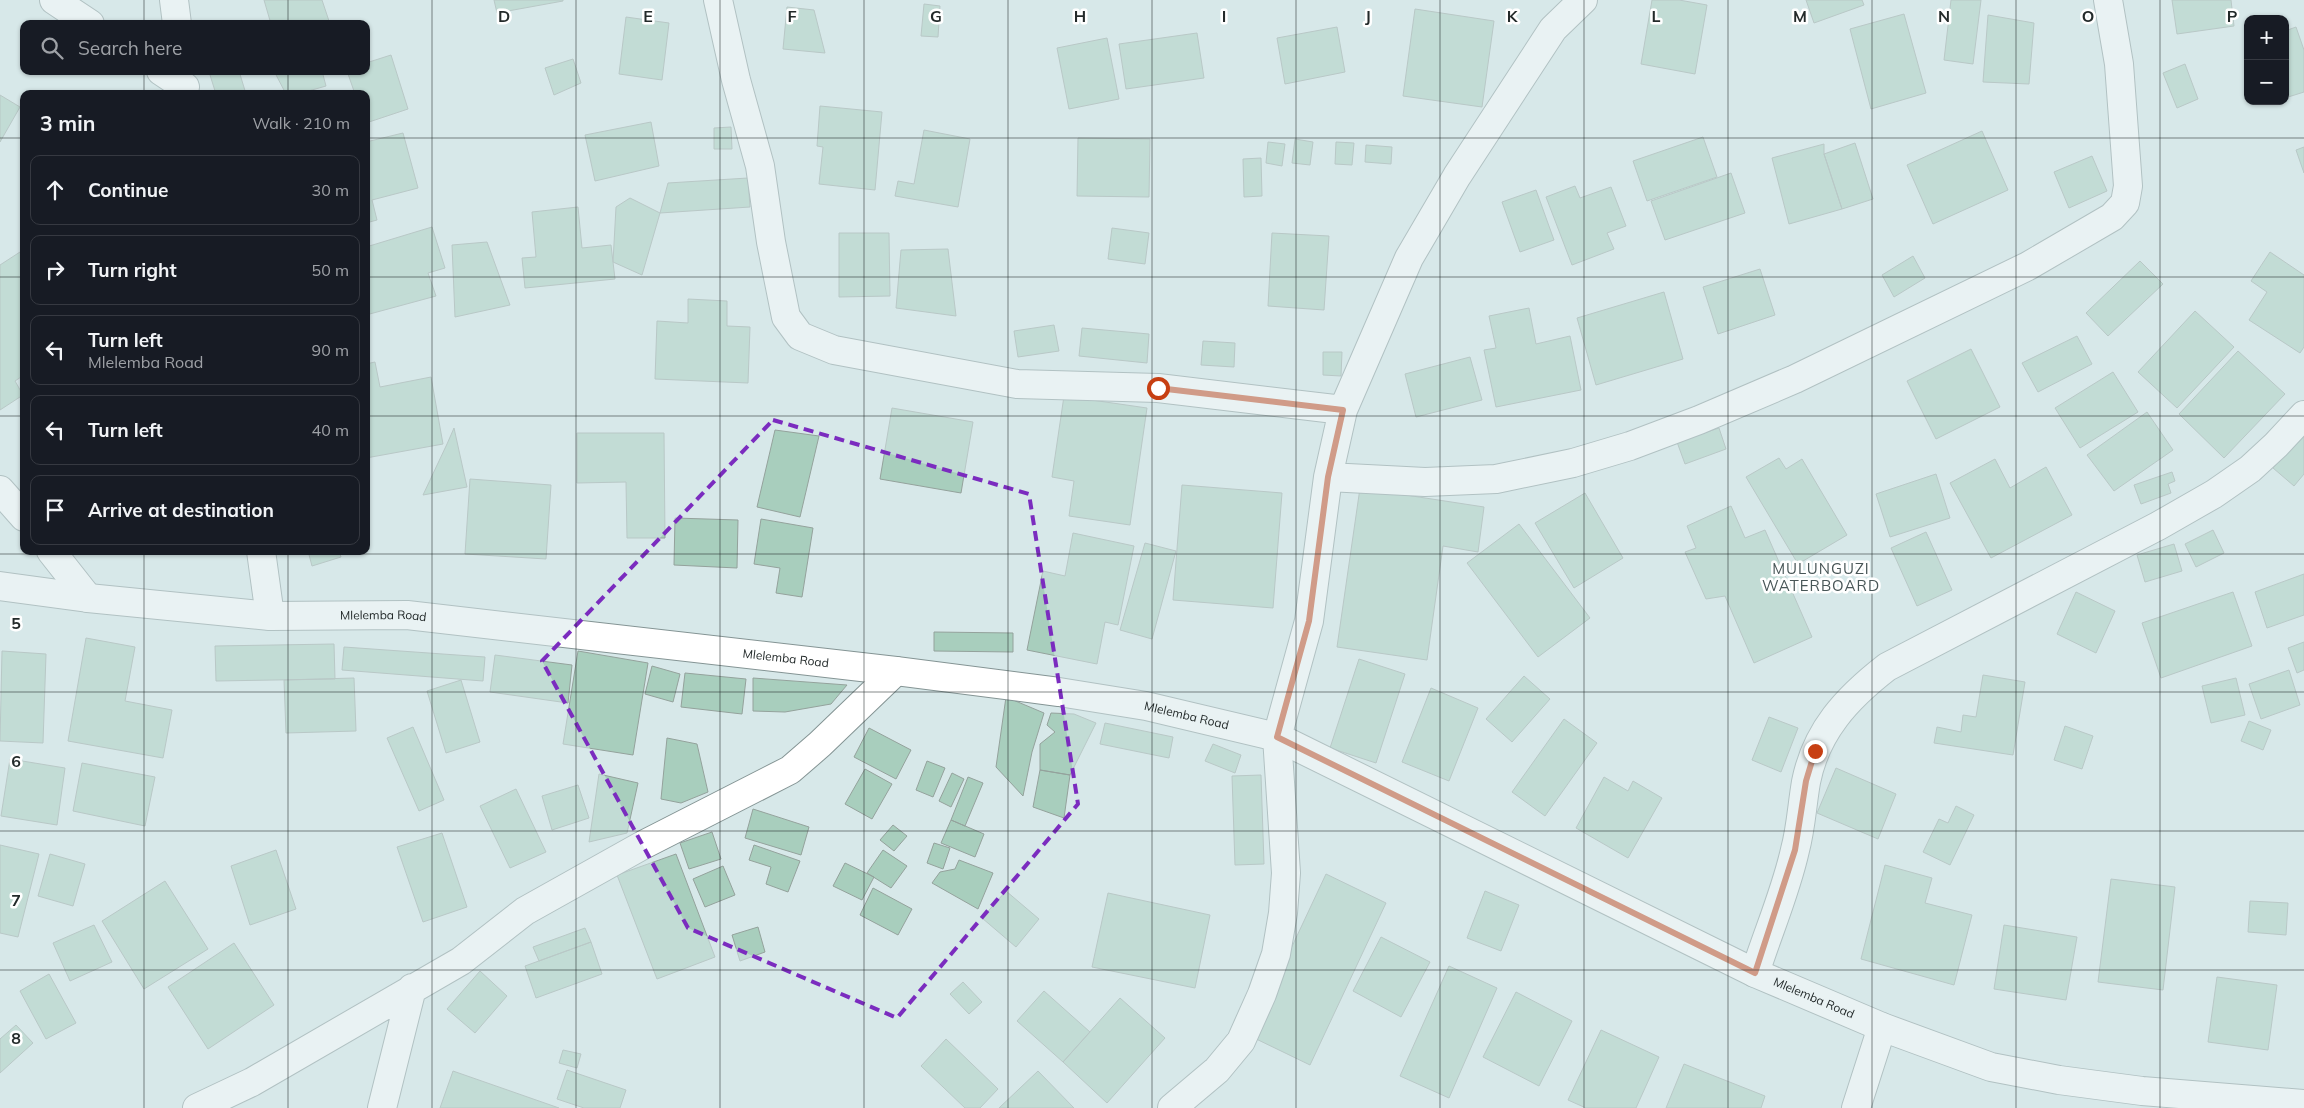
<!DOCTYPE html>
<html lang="en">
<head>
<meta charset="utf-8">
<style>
	:root { --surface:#171b24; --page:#20242c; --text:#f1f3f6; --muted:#9ea1a6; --line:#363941 }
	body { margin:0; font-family:Mulish,sans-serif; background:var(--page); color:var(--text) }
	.controls { position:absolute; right:15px; top:15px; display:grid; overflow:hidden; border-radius:10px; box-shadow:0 1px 4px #0004 }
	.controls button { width:45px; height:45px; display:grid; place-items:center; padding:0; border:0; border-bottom:1px solid var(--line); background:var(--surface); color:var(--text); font:25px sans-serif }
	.stop { position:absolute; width:15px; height:15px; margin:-11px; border:4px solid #c73f12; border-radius:50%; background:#fff }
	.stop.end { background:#c73f12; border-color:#fff; box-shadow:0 1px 5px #0008 }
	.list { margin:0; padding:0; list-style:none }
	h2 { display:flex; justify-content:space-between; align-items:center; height:65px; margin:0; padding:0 20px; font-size:21px }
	h2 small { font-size:16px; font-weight:400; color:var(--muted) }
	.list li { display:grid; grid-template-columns:32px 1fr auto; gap:15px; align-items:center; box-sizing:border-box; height:70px; margin:0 10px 10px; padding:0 10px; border:1px solid var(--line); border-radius:10px }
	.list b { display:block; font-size:19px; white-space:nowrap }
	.list p { margin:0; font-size:16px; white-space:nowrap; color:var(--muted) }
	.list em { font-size:16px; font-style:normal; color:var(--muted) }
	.icon { flex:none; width:28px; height:28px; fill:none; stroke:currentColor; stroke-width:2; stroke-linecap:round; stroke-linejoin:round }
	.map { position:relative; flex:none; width:2304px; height:1108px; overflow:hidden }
	.search { position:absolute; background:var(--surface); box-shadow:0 1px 4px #0004; left:20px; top:20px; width:350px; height:55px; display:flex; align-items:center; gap:12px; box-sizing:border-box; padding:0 18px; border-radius:10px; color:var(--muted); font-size:19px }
	.panel { position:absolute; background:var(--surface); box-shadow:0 1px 4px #0004; left:20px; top:90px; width:350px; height:465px; border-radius:10px }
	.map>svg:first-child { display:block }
	.building { fill:#a8cebd; stroke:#94a29c }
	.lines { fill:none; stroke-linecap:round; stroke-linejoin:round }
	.minor-casing { stroke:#849494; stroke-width:30 }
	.tertiary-casing { stroke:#849494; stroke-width:30 }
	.minor { stroke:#fff; stroke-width:28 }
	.tertiary { stroke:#fff; stroke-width:28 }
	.route { stroke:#c73f12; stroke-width:6 }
	.marked { fill:none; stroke:#7b2cbf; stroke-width:4; stroke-dasharray:10 6; stroke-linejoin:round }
	.grid { fill:none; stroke:#232a2a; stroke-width:1; stroke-opacity:0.55 }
	.labels { text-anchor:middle; stroke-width:5; stroke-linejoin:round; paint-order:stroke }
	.street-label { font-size:12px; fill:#232a2a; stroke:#fff }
	.quarter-label { font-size:15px; letter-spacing:1px; fill:#485657; stroke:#fff }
	.grid-label { font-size:16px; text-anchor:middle; font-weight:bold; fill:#232a2a; stroke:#fff; stroke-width:5; stroke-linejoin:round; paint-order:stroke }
</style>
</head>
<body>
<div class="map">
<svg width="2304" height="1108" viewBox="0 0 2304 1108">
	<rect width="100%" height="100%" fill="#d7e8e9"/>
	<path class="building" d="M 264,0 L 322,0 L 330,24 L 271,24 Z
		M 494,0 L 563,0 L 563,1 L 497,13 Z
		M 1652,0 L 1679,0 L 1707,5 L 1695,74 L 1641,64 Z
		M 1806,0 L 1862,0 L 1864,5 L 1814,23 Z
		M 1951,0 L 1981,0 L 1973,64 L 1944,60 Z
		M 2172,0 L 2231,0 L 2234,26 L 2177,34 Z
		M 924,4 L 940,6 L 938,37 L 921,36 Z
		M 787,7 L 814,10 L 825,53 L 783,49 Z
		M 1415,9 L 1494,21 L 1482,107 L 1403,96 Z
		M 1904,14 L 1926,93 L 1871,109 L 1850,29 Z
		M 1988,15 L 2034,23 L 2029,84 L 1983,82 Z
		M 626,17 L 669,23 L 662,80 L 619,74 Z
		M 1337,27 L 1345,72 L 1285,84 L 1277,38 Z
		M 2296,27 L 2304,50 L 2304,92 L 2285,98 L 2285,31 Z
		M 1197,33 L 1204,78 L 1126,89 L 1119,44 Z
		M 1107,38 L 1119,99 L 1069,109 L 1057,48 Z
		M 391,55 L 408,109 L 366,123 L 366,94 L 355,94 L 347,71 L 366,71 L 366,63 Z
		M 573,59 L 581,83 L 554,95 L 545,68 Z
		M 2185,64 L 2198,99 L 2177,108 L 2163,73 Z
		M 223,71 L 239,71 L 246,94 L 216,94 L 210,75 Z
		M 274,71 L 322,71 L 326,86 L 298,94 L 286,94 Z
		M 0,95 L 20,107 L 0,142 Z
		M 820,106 L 882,112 L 875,190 L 819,184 L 823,147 L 817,146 Z
		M 651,122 L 659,166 L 595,181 L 585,135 Z
		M 731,127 L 732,149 L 714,149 L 714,128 Z
		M 924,130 L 970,139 L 958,207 L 895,196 L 898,181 L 914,184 Z
		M 1982,131 L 2008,190 L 1933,224 L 1907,165 Z
		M 403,133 L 418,188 L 372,200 L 377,220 L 366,223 L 366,142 Z
		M 1703,137 L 1717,177 L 1647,201 L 1633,161 Z
		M 1078,138 L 1150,139 L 1149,197 L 1077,196 Z
		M 1295,139 L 1313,142 L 1310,165 L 1292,163 Z
		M 1268,142 L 1285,144 L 1282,166 L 1266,163 Z
		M 1336,142 L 1354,143 L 1352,165 L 1335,164 Z
		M 1855,143 L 1873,199 L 1842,209 L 1824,154 Z
		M 1824,144 L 1824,154 L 1842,209 L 1789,224 L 1772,158 Z
		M 1366,145 L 1392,147 L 1391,164 L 1365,162 Z
		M 2304,147 L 2304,173 L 2296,150 Z
		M 2092,156 L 2107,191 L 2069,208 L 2054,172 Z
		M 1261,158 L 1262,196 L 1244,197 L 1243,159 Z
		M 1731,173 L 1745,213 L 1665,240 L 1651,201 Z
		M 748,178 L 750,207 L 660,213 L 668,183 Z
		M 1575,186 L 1580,198 L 1611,187 L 1626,226 L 1607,233 L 1614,249 L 1572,265 L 1546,197 Z
		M 1536,190 L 1554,240 L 1520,252 L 1502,202 Z
		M 630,198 L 660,213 L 642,275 L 613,262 L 616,207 Z
		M 578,207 L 582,248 L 611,245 L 615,279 L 525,288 L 522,258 L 536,257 L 532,212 Z
		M 432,227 L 445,268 L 428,273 L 436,296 L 366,315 L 366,247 Z
		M 1112,228 L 1149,233 L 1145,264 L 1108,259 Z
		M 839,233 L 889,233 L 890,296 L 839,297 Z
		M 1272,233 L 1329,236 L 1324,310 L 1268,306 Z
		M 487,242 L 510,305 L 455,317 L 452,245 Z
		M 948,249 L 956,316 L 896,308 L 901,250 Z
		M 20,252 L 24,257 L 24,337 L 21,339 L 24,343 L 24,375 L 15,381 L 23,395 L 0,410 L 0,265 Z
		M 2270,252 L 2304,275 L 2304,347 L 2300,353 L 2249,320 L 2267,292 L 2251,281 Z
		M 1913,256 L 1925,278 L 1894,297 L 1882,275 Z
		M 2140,261 L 2163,284 L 2108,336 L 2086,313 Z
		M 1760,269 L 1775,315 L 1718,334 L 1703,287 Z
		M 1664,292 L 1683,359 L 1596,385 L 1577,318 Z
		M 688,299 L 727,301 L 727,326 L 750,327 L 748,383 L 655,379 L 657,321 L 688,323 Z
		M 1529,308 L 1536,344 L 1570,336 L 1581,390 L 1496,407 L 1484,350 L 1496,348 L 1489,316 Z
		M 2195,311 L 2234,347 L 2177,408 L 2138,372 Z
		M 1054,325 L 1059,351 L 1018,357 L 1014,331 Z
		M 1082,328 L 1149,334 L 1147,363 L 1079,356 Z
		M 2077,336 L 2092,364 L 2038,392 L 2022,363 Z
		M 1203,341 L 1235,343 L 1234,367 L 1201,365 Z
		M 1971,349 L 2000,407 L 1936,439 L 1907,381 Z
		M 2238,351 L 2285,394 L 2224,458 L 2179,414 Z
		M 1323,352 L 1342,352 L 1341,376 L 1323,375 Z
		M 1470,357 L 1482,400 L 1416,417 L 1405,374 Z
		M 375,362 L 380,387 L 431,377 L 443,444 L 366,458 L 366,364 Z
		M 2113,372 L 2138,412 L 2080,448 L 2055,408 Z
		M 1064,396 L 1147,408 L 1130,525 L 1069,516 L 1074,481 L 1052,477 Z
		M 892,408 L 973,422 L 961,493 L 880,479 Z
		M 2147,412 L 2173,450 L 2114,491 L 2087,455 Z
		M 454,428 L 467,487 L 423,495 L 447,444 Z
		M 1719,428 L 1726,449 L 1685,464 L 1677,442 Z
		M 775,430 L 819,436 L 800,517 L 757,507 Z
		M 2304,430 L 2304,474 L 2294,486 L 2273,468 Z
		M 577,433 L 664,433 L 665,538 L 627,538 L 626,482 L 577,483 Z
		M 1779,458 L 1786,469 L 1802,459 L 1847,535 L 1798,564 L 1746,477 Z
		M 1995,459 L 2010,488 L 2046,467 L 2072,515 L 1991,558 L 1950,483 Z
		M 2172,472 L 2175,481 L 2168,484 L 2171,493 L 2141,504 L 2134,485 Z
		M 1936,474 L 1950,518 L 1890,537 L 1876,494 Z
		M 470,479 L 551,485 L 546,559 L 465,554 Z
		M 1182,485 L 1282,493 L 1273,608 L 1173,600 Z
		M 1360,488 L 1484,507 L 1478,552 L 1443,546 L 1427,660 L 1337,647 Z
		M 1585,493 L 1623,558 L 1574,588 L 1535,523 Z
		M 1731,506 L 1745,538 L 1765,530 L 1812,637 L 1754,663 L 1725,596 L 1706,599 L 1685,552 L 1696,548 L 1687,526 Z
		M 675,518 L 738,520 L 737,568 L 674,565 Z
		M 761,519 L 813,528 L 802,597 L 776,593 L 780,568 L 754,564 Z
		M 1519,524 L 1590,618 L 1538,657 L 1467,563 Z
		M 2213,530 L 2224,553 L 2196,567 L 2185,544 Z
		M 1926,532 L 1952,590 L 1917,606 L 1891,548 Z
		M 1073,533 L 1134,546 L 1118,625 L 1105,622 L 1097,664 L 1027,650 L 1043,571 L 1065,576 Z
		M 1145,543 L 1176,551 L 1152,639 L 1120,630 Z
		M 2174,544 L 2182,571 L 2145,582 L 2137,555 Z
		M 308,551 L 339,551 L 341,557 L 312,566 Z
		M 2304,574 L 2304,615 L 2267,628 L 2255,592 Z
		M 2076,592 L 2115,611 L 2096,653 L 2057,634 Z
		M 2233,592 L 2252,646 L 2161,678 L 2142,623 Z
		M 934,632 L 1013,633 L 1013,652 L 934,651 Z
		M 86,638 L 135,647 L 125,701 L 172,710 L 163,758 L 68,741 Z
		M 2304,642 L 2304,670 L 2297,673 L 2288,648 Z
		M 334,644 L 335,679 L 216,681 L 215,646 Z
		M 344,647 L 485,657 L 483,681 L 342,670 Z
		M 2,651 L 46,654 L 43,743 L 0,741 Z
		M 578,651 L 648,663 L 633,755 L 563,744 Z
		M 495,655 L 572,665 L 568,703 L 490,692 Z
		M 1359,659 L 1405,674 L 1376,763 L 1330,748 Z
		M 652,666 L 680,674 L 673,702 L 645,694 Z
		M 2289,670 L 2300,705 L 2261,719 L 2249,684 Z
		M 685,673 L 746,679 L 742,714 L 681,707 Z
		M 1983,675 L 2025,682 L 2013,755 L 1934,743 L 1937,727 L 1961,732 L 1963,715 L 1976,717 Z
		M 1524,676 L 1550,699 L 1512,742 L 1486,719 Z
		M 354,678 L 356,731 L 286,733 L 284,680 Z
		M 753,678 L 847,685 L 831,704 L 785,712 L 753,711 Z
		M 2236,678 L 2245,715 L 2211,723 L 2202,686 Z
		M 461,680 L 480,742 L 446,753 L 427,691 Z
		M 1431,688 L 1478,708 L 1449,781 L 1402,762 Z
		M 1006,697 L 1044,713 L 1032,752 L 1023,796 L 996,767 Z
		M 1051,713 L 1074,714 L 1096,723 L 1070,775 L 1040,770 L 1040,744 L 1055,732 L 1047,725 Z
		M 1769,717 L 1798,728 L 1781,772 L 1752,760 Z
		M 1564,719 L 1597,743 L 1545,816 L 1512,792 Z
		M 2249,721 L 2271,730 L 2263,750 L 2241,741 Z
		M 1105,723 L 1173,737 L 1169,758 L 1100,744 Z
		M 2065,726 L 2093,736 L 2082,769 L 2054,760 Z
		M 413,727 L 444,800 L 419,811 L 387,738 Z
		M 869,728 L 911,750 L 896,779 L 854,757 Z
		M 667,738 L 697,744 L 708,792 L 681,803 L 661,799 Z
		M 1213,744 L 1241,755 L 1235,773 L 1205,761 Z
		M 10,759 L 65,768 L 57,825 L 1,816 Z
		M 927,761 L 945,768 L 933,797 L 916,790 Z
		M 82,763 L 155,777 L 145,826 L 73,811 Z
		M 1836,768 L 1896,794 L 1878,839 L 1817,813 Z
		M 865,769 L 892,784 L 872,819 L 845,804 Z
		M 1040,770 L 1070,775 L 1064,818 L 1033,807 Z
		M 952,773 L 964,779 L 951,807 L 939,801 Z
		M 599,774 L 638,783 L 627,833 L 589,842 Z
		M 1261,775 L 1264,864 L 1235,865 L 1232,776 Z
		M 968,777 L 983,783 L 965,826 L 951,820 Z
		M 1604,777 L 1628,791 L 1633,781 L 1662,798 L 1628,858 L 1576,828 Z
		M 578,785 L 589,818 L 552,830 L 542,796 Z
		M 516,789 L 546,852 L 510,868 L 480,806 Z
		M 1956,806 L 1974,815 L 1950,865 L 1923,852 L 1939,819 L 1948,823 Z
		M 753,809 L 809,827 L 801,855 L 745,838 Z
		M 951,820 L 984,834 L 975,857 L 941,843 Z
		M 893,825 L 907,836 L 894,851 L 880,840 Z
		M 712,832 L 721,859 L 689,869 L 680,843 Z
		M 442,833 L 467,907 L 423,922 L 397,847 Z
		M 934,843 L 950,848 L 943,869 L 927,863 Z
		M 0,845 L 39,854 L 18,937 L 0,933 Z
		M 754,845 L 800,861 L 788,892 L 766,884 L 771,867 L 749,860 Z
		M 276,850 L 296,909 L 250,925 L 231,866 Z
		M 883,850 L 907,866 L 891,888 L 867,873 Z
		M 50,854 L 85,864 L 73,906 L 38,896 Z
		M 676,854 L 715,957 L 657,979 L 617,875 Z
		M 959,860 L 993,873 L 978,909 L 932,883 L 940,872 L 955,869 Z
		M 845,863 L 874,877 L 862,900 L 833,886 Z
		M 1885,865 L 1932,878 L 1925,903 L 1972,915 L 1954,985 L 1861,959 Z
		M 723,866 L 735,895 L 705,907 L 693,879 Z
		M 1326,874 L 1386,903 L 1310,1065 L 1250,1036 Z
		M 2111,879 L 2175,887 L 2163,990 L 2098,982 Z
		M 165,881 L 208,949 L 144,989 L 102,921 Z
		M 873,888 L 912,909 L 898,935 L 860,915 Z
		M 1006,891 L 1039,919 L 1016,947 L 982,918 Z
		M 1485,891 L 1519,905 L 1501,951 L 1467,938 Z
		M 1108,893 L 1210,915 L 1195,988 L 1092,967 Z
		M 2250,901 L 2288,903 L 2286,935 L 2248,932 Z
		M 94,925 L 112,962 L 70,981 L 53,943 Z
		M 2004,925 L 2077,937 L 2066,1000 L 1994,989 Z
		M 758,927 L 765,952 L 740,961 L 732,935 Z
		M 585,928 L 591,942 L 539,961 L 533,947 Z
		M 1381,937 L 1430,962 L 1401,1017 L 1353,991 Z
		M 591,942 L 602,974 L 536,998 L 525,966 Z
		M 234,943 L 274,1005 L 208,1049 L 168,987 Z
		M 1449,966 L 1497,988 L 1449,1098 L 1400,1076 Z
		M 480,971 L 507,996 L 475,1033 L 447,1009 Z
		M 49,974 L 76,1023 L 46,1039 L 20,991 Z
		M 2217,977 L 2277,985 L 2268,1050 L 2208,1042 Z
		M 963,982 L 982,1002 L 969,1014 L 950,994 Z
		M 1044,991 L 1090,1032 L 1063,1062 L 1017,1021 Z
		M 1516,992 L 1572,1021 L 1539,1086 L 1483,1057 Z
		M 1120,998 L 1165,1038 L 1107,1103 L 1063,1062 Z
		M 16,1025 L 33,1043 L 0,1073 L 0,1039 Z
		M 1601,1030 L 1659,1057 L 1636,1108 L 1586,1108 L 1568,1100 Z
		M 946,1039 L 998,1089 L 980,1108 L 965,1108 L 921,1066 Z
		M 563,1050 L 581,1054 L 577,1068 L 559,1063 Z
		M 1684,1064 L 1765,1096 L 1761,1108 L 1666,1108 Z
		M 567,1070 L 626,1090 L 620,1108 L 584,1108 L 557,1099 Z
		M 453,1071 L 559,1108 L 440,1108 Z
		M 1038,1071 L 1074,1108 L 999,1108 Z"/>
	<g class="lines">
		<g class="minor-casing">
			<path id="minor" d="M 54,0 L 90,24
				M 174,0 L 177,24
				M 718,0 L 736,80 L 760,166 L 771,242 L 786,317 L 800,336 L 834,350 L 1017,384 L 1158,388 L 1343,410
				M 161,71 L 185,87
				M 1328,477 L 1425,482 L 1496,479 L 1573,463 L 1630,446 L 1699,420 L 1795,379 L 2028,266 L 2112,217 L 2125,203 L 2128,186 L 2119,64 L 2108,0
				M 0,490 L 24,517
				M 51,551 L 88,598
				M 261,551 L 270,616
				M 1755,973 C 1768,932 1786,891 1795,850 C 1801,828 1802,805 1806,782 C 1816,731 1847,698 1887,667 L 2158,526 L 2214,494 L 2250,469 L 2276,445 L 2304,415
				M 197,1108 L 252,1082 L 461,961 L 525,911 L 643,845 L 790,770 L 820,744 L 896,671
				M 382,1108 L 412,988
				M 1172,1108 L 1217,1070 L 1241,1041 L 1262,994 L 1276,954 L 1283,913 L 1286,873 L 1277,737 L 1309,621 L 1328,477 L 1343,410 L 1409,258 L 1457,176 L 1553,29 L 1583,0
				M 1856,1108 L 1882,1027"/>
		</g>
		<g class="tertiary-casing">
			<g id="tertiary">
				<path id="s1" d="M 0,586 L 88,598 L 270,616 L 407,615 L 896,671 L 1059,692 L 1146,706 L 1277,737 L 1755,973 L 1882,1027 L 1991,1067 L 2059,1080 L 2142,1091 L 2304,1104"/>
			</g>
		</g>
		<use href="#minor" class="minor"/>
		<use href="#tertiary" class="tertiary"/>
	</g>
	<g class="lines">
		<path class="route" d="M 1158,388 L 1343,410 L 1328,477 L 1309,621 L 1277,737 L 1755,973 L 1795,850 L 1806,781 L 1815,751"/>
	</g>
	<path d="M0 0H2304V1108H0ZM 773,420 L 1029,494 L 1078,804 L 897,1018 L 688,928 L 542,661 Z" fill="#d7e8e9" fill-opacity=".55" fill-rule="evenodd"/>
	<path class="marked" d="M 773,420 L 1029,494 L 1078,804 L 897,1018 L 688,928 L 542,661 Z"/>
	<path class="grid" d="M 144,0 L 144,24M 288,0 L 288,24M 432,0 L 432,1108M 576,0 L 576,1108M 720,0 L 720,1108M 864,0 L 864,1108M 1008,0 L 1008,1108M 1152,0 L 1152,1108M 1296,0 L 1296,1108M 1440,0 L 1440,1108M 1584,0 L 1584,1108M 1728,0 L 1728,1108M 1872,0 L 1872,1108M 2016,0 L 2016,1108M 2160,0 L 2160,1108M 144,71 L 144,94M 288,71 L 288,94M 0,138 L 24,138M 366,138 L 2304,138M 0,277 L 24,277M 366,277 L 2304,277M 0,416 L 24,416M 366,416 L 2304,416M 144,551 L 144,1108M 288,551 L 288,1108M 0,554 L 2304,554M 0,692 L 2304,692M 0,831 L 2304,831M 0,970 L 2304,970"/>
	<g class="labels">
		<g class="street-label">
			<text dy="4" stroke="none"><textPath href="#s1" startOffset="385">Mlelemba Road</textPath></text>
			<text dy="4" stroke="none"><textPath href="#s1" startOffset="790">Mlelemba Road</textPath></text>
			<text dy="4" stroke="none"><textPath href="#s1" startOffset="1195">Mlelemba Road</textPath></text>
			<text dy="4" stroke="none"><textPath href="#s1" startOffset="1885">Mlelemba Road</textPath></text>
		</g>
		<g class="quarter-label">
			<text x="1821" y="574">MULUNGUZI<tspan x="1821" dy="17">WATERBOARD</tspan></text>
		</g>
	</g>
	<g class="grid-label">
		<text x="504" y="22">D</text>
		<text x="648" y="22">E</text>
		<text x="792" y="22">F</text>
		<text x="936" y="22">G</text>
		<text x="1080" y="22">H</text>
		<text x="1224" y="22">I</text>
		<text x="1368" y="22">J</text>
		<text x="1512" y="22">K</text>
		<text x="1656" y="22">L</text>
		<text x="1800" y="22">M</text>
		<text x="1944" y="22">N</text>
		<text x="2088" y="22">O</text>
		<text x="2232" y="22">P</text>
		<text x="16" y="629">5</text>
		<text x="16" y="767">6</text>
		<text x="16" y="906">7</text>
		<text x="16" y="1044">8</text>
	</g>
</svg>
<div class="controls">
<button>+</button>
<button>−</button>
</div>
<div class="stop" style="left:1158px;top:388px"></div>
<div class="stop end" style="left:1815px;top:751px"></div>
<div class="search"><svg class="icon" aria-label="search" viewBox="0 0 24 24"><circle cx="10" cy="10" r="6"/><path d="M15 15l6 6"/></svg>Search here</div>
<section class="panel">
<h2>3 min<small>Walk · 210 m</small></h2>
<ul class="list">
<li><svg class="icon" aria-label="ahead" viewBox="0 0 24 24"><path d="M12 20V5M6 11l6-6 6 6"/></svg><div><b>Continue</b></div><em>30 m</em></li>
<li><svg class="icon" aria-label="right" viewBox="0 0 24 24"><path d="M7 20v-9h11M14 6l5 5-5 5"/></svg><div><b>Turn right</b></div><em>50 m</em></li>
<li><svg class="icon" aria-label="left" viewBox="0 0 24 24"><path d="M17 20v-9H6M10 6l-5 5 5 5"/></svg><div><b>Turn left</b><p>Mlelemba Road</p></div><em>90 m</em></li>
<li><svg class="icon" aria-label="left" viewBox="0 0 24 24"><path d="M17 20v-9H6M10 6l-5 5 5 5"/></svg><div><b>Turn left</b></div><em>40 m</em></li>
<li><svg class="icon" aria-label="arrive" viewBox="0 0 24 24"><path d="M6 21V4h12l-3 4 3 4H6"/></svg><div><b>Arrive at destination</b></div></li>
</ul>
</section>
</div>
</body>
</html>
